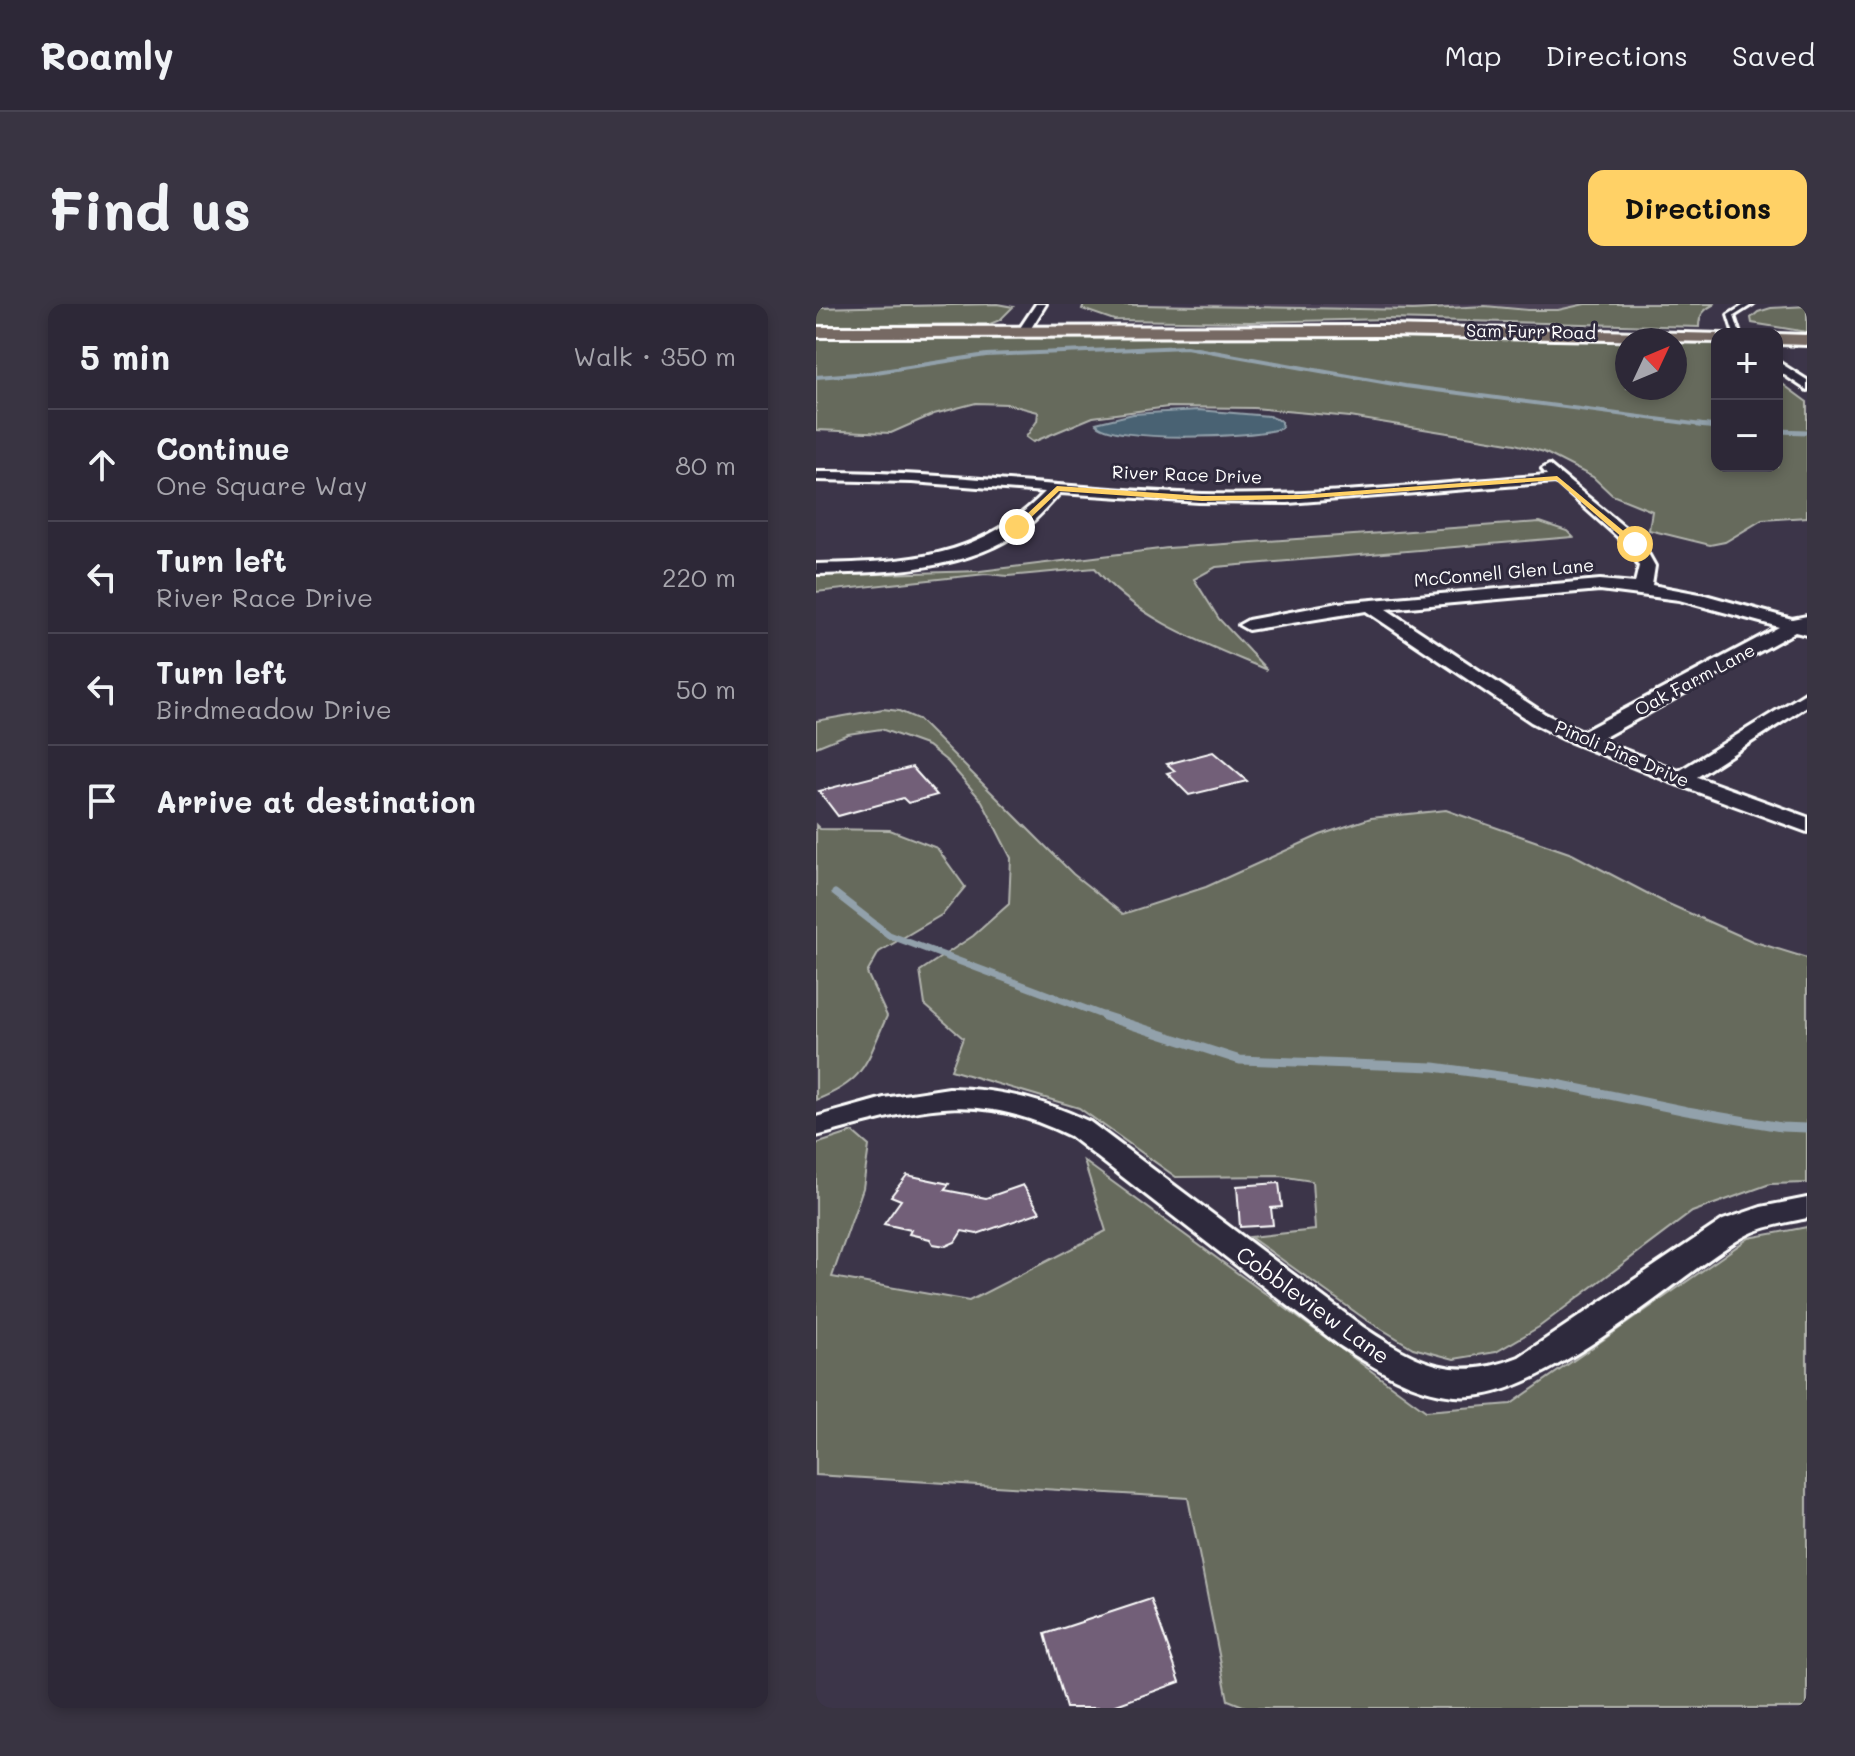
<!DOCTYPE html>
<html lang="en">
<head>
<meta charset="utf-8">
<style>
	:root { --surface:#2d2837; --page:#393442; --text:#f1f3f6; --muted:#a7a6ad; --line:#484452; --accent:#ffd166 }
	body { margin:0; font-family:Mali,sans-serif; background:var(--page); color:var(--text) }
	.controls { position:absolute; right:24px; top:24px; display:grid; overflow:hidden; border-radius:16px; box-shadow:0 4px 12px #0003 }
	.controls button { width:72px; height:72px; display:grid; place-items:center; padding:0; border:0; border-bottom:2px solid var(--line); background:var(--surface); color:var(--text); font:40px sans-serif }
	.compass { position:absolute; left:799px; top:24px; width:72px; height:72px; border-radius:50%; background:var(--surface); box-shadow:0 4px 12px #0003; rotate:46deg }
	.stop { position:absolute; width:24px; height:24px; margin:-18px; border:6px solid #ffd166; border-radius:50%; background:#fff }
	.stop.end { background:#ffd166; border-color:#fff; box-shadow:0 2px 8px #0008 }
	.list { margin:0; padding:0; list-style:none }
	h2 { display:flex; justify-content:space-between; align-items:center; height:104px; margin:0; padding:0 32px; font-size:34px }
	h2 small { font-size:26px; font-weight:400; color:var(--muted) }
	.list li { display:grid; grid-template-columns:52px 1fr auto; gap:24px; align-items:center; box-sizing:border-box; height:112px; padding:0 32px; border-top:2px solid var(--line) }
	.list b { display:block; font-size:30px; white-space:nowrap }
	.list p { margin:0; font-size:26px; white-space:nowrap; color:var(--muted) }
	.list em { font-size:26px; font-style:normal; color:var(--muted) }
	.icon { flex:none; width:44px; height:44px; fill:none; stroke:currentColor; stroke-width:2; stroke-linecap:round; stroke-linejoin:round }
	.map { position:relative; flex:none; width:991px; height:1404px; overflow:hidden; border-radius:16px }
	header { display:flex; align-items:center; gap:48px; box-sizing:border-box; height:112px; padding:0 40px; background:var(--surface); border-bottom:2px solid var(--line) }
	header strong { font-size:38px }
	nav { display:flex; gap:44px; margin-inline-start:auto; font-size:28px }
	.intro { display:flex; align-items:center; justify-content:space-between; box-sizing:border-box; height:192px; padding:0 48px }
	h1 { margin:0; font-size:56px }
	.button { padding:20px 36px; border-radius:16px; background:var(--accent); color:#111; font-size:28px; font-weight:700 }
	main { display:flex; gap:48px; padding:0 48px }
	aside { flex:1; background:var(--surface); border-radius:16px; box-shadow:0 4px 12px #0003 }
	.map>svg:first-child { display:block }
	.built { fill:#4c4257 }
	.green { fill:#666a5c; stroke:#b2b4ae; stroke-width:2; fill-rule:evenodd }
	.water { fill:#4a6273; stroke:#92a1ab; stroke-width:2 }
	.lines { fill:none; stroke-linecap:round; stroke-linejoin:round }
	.stream-far3 { stroke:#92a1ab; stroke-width:4 }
	.stream-far2 { stroke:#92a1ab; stroke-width:5 }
	.stream-far1 { stroke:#92a1ab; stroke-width:7 }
	.stream { stroke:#92a1ab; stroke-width:9 }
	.building { fill:#725f78; stroke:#fff; stroke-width:2 }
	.lane-casing { stroke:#fff; stroke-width:6 }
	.street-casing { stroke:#fff; stroke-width:6 }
	.primary-casing { stroke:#fff; stroke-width:6 }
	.lane { fill:#2f2a3d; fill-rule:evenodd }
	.street { fill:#2f2a3d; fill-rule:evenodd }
	.primary { fill:#766964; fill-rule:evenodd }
	.route { fill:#ffd166 }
	.labels { text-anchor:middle; stroke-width:6; stroke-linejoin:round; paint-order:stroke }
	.far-street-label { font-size:18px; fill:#fff; stroke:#2f2a3d }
	.street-label { font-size:22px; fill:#fff; stroke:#2f2a3d }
</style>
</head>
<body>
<header>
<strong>Roamly</strong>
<nav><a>Map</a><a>Directions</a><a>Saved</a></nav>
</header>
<div class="intro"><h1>Find us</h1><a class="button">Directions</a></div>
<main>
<aside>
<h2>5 min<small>Walk · 350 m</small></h2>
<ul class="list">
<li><svg class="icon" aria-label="ahead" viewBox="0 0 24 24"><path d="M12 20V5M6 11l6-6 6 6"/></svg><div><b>Continue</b><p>One Square Way</p></div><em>80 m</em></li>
<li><svg class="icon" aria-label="left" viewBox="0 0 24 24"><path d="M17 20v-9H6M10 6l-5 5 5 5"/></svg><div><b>Turn left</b><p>River Race Drive</p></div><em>220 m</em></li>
<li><svg class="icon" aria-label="left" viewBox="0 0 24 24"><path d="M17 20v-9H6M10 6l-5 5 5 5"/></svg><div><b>Turn left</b><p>Birdmeadow Drive</p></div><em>50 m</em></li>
<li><svg class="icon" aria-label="arrive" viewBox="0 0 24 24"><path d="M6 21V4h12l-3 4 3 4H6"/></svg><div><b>Arrive at destination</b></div></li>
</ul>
</aside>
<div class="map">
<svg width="991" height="1404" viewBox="0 0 991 1404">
	<rect width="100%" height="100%" fill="#3c3549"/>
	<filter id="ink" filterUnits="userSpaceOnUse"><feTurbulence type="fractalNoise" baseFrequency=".0125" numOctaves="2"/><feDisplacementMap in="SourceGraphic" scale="16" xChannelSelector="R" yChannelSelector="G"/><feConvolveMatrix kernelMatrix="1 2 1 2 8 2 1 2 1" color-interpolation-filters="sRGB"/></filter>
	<g filter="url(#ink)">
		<path class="built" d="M 328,0 L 769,0 L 742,6 L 712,6 L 669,2 L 597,6 L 344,3 Z"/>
		<path class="green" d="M 181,0 L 197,3 L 184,16 L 174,20 L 0,22 L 0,4 Z
			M 268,0 L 597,6 L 669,2 L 712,6 L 742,6 L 769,0 L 899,0 C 888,5 883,11 883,23 L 573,15 L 434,18 L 298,16 L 266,5 Z
			M 991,2 L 991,28 L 936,19 L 935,14 L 942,8 L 955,4 Z
			M 527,30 L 900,37 L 901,162 L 961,162 L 961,76 L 991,98 L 991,213 L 946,216 L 909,238 L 894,241 L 833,226 L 836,207 L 796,191 L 777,173 L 728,148 L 699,140 L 534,113 L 438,104 L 352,103 L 277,113 L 217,138 L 210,133 L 221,117 L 222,108 L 191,100 L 160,99 L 118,110 L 75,129 L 0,126 L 0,35 ZM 811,36 L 859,36 L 859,84 L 811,84 Z
			M 724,218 L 751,227 L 757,233 L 400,263 L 378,275 L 403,315 L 451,366 C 392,341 321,316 279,264 L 192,272 L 170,270 L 0,288 L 0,272 L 164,267 L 352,244 Z
			M 67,405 L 83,407 L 102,415 L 257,570 L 307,610 L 390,583 L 504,531 L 555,514 L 630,506 L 756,550 L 846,597 L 936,637 L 991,654 L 991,879 L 954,880 L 876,908 L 723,1023 L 680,1048 L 638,1055 L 597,1044 L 549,1015 L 434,933 L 499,926 L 496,877 L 464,872 L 360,873 L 263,804 L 135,766 L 147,734 L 109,701 L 104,667 L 157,632 L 193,600 L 195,554 L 166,497 L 132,458 L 112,442 L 65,425 L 32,430 L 0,443 L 0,417 Z
			M 0,521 L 4,525 L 74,526 L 121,544 L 149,583 L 127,610 L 63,648 L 51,669 L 71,712 C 50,758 51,776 0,796 Z
			M 37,828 L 53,842 L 47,884 L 16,973 L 153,997 L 290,927 L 268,857 L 610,1107 L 695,1100 L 933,934 L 991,923 L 991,1404 L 432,1404 L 412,1396 L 372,1194 L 0,1171 L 0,840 Z"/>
		<path class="water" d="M 382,106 L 453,112 L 465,117 L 466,124 C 442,134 292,139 280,119 L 317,110 Z"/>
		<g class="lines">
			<path class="stream-far3" d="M 0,73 L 54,69 L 170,51 L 370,43 L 589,82 L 901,123"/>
			<path class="stream-far2" d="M 882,121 L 901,123
				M 961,127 L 991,128"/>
			<path class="stream-far1" d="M 19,589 L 73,631 L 294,714"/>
			<path class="stream" d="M 288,712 L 424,756 L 618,763 L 736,779 L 871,807 L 965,823 L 991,824"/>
		</g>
		<path class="building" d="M 397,448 L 431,477 L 373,491 L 351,469 L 359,467 L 351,460 Z
			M 96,463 L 121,491 L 92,499 L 87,494 L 22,512 L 3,487 Z
			M 91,871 L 133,880 L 129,886 L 170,894 L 207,881 L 224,908 L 161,930 L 146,927 L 139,938 L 130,942 L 117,940 L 114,935 L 93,930 L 95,926 L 68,920 L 85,896 L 75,892 Z
			M 463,879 L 466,903 L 455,904 L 457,921 L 424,923 L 421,882 Z
			M 335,1295 L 364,1378 L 292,1404 L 250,1404 L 229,1330 Z"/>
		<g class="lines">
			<g class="lane-casing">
				<path id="lane" d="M 930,0 L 937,0 L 918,12 L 924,30 L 918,30 L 912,11 Z"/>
			</g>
			<g class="street-casing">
				<path id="street" d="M 220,0 L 230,0 L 212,29 L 204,29 L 202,27 Z
					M 961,57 L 991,76 L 991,86 L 961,66 Z
					M 733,161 L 825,237 L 839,262 L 836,281 L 889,291 L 976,315 L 991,312 L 991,331 L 979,328 L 783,436 L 863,467 L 991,388 L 991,402 L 881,473 L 991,513 L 991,528 L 857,479 L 748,435 L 715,418 L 550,307 L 432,326 L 423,321 L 432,316 L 522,299 L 784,276 L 819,279 L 823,262 L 812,242 L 740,178 L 472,199 L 383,198 L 244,189 C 233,201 222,214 209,224 C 150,268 71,268 0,270 L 0,260 C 90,258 163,256 229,188 L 96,178 L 0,176 L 0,168 C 130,167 257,186 387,190 C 502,193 616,180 731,171 L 726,165 ZM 784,286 L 863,296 L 963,323 L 766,428 L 729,410 L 570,305 Z
					M 133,784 C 185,785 228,796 274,818 L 547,1023 C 602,1059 638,1079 703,1053 L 907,916 L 945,903 L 991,894 L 991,914 C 970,919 946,922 927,933 C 853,977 724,1101 639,1092 C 595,1088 559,1064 523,1041 L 254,832 C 155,783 100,806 0,832 L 0,813 L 68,794 Z"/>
			</g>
			<g class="primary-casing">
				<path id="primary" d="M 570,22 L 908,30 L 901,30 L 901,38 L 570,32 L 0,33 L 0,23 Z
					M 959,30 L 961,30 L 991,31 L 991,41 L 961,40 Z"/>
			</g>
			<use href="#lane" class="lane"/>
			<use href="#street" class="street"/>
			<use href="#primary" class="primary"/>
		</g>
	</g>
	<path class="route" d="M 741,172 L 822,239 L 822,242 L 816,242 L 740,176 L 483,195 L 386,197 L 243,187 L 204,224 L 197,223 L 241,182 L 386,192 L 483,191 Z"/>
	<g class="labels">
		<g class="far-street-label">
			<text transform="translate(715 28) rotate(1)" y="6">Sam Furr Road</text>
			<text transform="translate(371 171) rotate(2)" y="6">River Race Drive</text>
			<text transform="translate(688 269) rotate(-5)" y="6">McConnell Glen Lane</text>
			<text transform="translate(879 376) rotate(-28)" y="6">Oak Farm Lane</text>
			<text transform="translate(806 450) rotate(23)" y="6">Pinoli Pine Drive</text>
		</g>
		<g class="street-label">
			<text transform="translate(497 1001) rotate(36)" y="8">Cobbleview Lane</text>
		</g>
	</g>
</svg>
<div class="controls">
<button>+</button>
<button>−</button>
</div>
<svg class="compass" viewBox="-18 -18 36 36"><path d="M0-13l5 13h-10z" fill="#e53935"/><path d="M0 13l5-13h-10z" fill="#a7a6ad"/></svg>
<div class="stop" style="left:819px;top:240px"></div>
<div class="stop end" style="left:201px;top:223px"></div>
</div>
</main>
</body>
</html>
